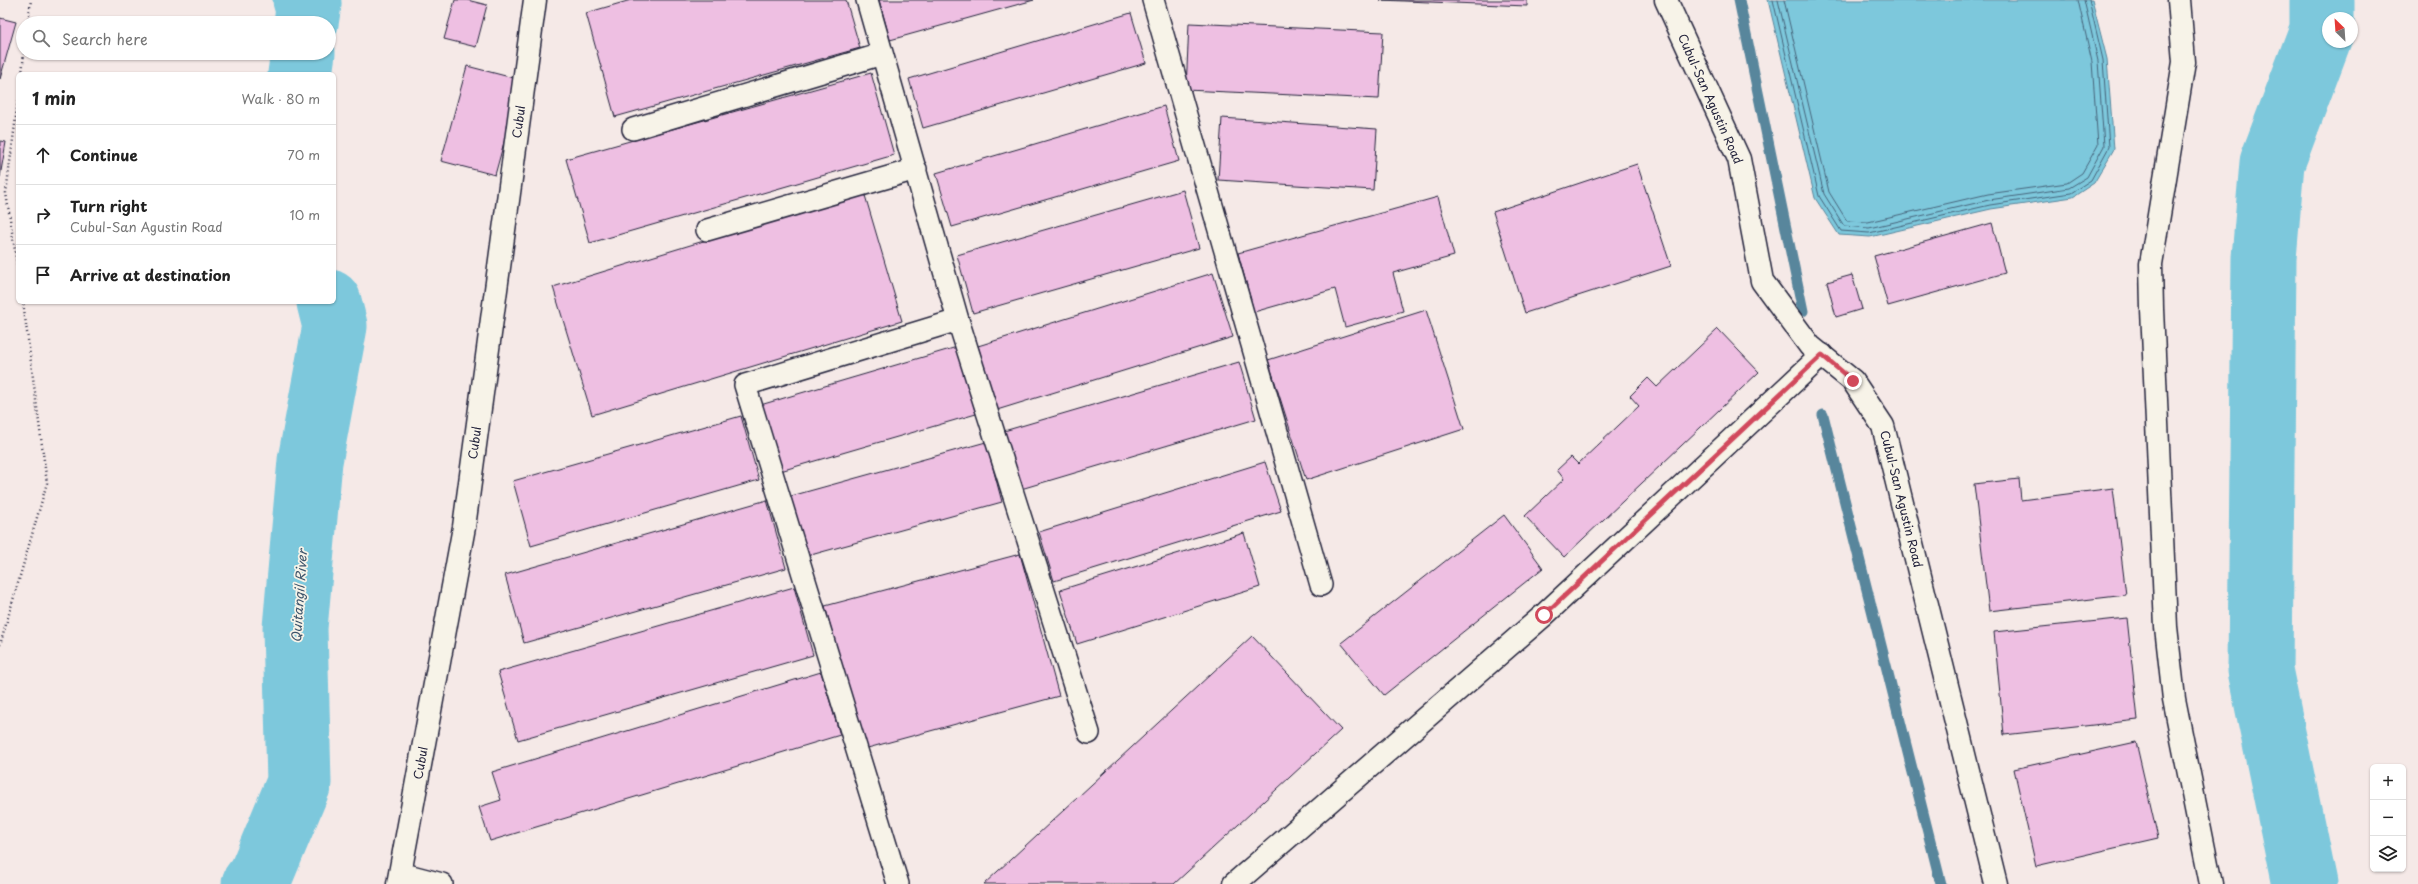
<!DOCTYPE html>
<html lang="en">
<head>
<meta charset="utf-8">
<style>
	:root { --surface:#fff; --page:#f6f6f6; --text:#222; --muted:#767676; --line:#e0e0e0 }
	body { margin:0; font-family:"Playpen Sans",sans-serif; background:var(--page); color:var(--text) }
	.controls { position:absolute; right:12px; bottom:12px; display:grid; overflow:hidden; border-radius:6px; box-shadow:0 1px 3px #0004 }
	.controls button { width:36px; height:36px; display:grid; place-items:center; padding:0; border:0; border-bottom:1px solid var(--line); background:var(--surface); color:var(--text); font:20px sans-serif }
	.compass { position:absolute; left:2322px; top:12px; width:36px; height:36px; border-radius:50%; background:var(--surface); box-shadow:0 1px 3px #0004; rotate:335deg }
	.stop { position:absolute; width:12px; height:12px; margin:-9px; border:3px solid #d1495b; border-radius:50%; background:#fff }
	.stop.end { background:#d1495b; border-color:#fff; box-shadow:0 1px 4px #0008 }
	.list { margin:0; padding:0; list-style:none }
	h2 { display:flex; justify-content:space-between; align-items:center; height:52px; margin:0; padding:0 16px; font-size:17px }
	h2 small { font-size:13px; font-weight:400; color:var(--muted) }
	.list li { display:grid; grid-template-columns:26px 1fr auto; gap:12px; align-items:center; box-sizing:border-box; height:60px; padding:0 16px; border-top:1px solid var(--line) }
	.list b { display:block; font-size:15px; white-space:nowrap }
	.list p { margin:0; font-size:13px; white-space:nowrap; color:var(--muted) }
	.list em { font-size:13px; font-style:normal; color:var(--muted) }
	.icon { flex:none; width:22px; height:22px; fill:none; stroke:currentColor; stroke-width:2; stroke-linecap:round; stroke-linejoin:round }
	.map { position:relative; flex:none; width:2418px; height:884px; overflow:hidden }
	.search { position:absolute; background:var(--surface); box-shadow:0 1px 3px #0004; left:16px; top:16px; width:320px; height:44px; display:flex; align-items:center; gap:10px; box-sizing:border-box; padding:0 14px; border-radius:22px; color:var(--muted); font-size:15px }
	.panel { position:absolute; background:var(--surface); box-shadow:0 1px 3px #0004; left:16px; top:72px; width:320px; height:232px; border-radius:6px }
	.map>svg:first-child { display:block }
	.water { fill:#7dc8dc; stroke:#59869c }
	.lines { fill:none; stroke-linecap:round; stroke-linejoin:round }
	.shore { stroke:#46647b; stroke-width:1 }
	.stream { stroke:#59869c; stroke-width:11 }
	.river { stroke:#7dc8dc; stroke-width:65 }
	.building { fill:#eebfe2; stroke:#22223b }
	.lane-casing { stroke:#22223b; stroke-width:24 }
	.street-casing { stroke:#22223b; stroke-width:25 }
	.secondary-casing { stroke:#22223b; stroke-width:25 }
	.path { stroke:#22223b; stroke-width:2.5; stroke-dasharray:1 3; stroke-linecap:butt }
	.lane { stroke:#f7f3e8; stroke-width:21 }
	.street { stroke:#f7f3e8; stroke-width:22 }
	.secondary { stroke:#f7f3e8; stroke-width:22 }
	.route { stroke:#d1495b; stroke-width:5 }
	.labels { text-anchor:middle; stroke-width:3.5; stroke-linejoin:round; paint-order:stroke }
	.street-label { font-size:12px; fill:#22223b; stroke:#f7f3e8 }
	.water-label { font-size:13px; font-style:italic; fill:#3d546b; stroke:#f7f3e8 }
</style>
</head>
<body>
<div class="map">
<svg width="2418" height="884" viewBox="0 0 2418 884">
	<rect width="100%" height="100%" fill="#f5e9e7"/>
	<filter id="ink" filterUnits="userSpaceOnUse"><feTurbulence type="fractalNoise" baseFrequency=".025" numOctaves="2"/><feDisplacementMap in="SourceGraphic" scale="8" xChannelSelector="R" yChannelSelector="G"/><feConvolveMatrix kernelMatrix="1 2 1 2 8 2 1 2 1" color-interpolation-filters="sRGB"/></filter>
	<g filter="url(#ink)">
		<path class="water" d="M 1768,0 L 2092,0 L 2107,59 L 2114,149 L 2094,183 L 2073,197 L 1991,209 L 1870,237 L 1839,235 L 1815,198 Z"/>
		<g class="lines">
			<path class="shore" d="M 1773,0 L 1819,196 L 1841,231 L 1869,233 L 1990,205 L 2071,193 L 2091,180 L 2109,147 L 2103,60 L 2089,0
				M 1778,0 L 1824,194 L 1844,226 L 1869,228 L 1989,200 L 2069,188 L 2087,177 L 2104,146 L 2098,61 L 2084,0
				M 1784,0 L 1829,192 L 1847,221 L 1868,222 L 1988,194 L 2067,183 L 2082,173 L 2098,145 L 2092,62 L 2078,0"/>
			<path class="stream" d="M 1739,0 L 1803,311
				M 1823,415 L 1941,884"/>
			<path class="river" d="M 305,0 L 309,4 L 306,23
				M 300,74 L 303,53
				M 254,884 L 260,877 L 299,783 L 295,628 L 310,461 L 335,326 L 329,302
				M 2304,884 L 2260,670 L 2264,258 L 2272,163 L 2322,30 L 2322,0"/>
		</g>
		<path class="building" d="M 455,0 L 467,0 L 487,5 L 476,47 L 444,39 Z
			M 631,0 L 846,0 L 860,48 L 615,117 L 586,13 Z
			M 879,0 L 1034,0 L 890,40 Z
			M 1380,0 L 1527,0 L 1527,6 Z
			M 1131,13 L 1146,63 L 923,128 L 909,79 Z
			M 0,18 L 16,22 L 0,79 Z
			M 1189,23 L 1383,32 L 1379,99 L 1186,90 Z
			M 467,66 L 521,80 L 495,175 L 441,161 Z
			M 871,73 L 894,155 L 590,243 L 566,159 Z
			M 1164,106 L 1179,161 L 952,227 L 936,173 Z
			M 1222,118 L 1377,129 L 1373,190 L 1218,180 Z
			M 0,141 L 6,142 L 0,177 Z
			M 1637,164 L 1671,266 L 1525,313 L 1493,212 Z
			M 1183,190 L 1199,248 L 973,313 L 957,255 Z
			M 864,192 L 902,321 L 592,415 L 553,287 Z
			M 1438,197 L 1454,256 L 1393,273 L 1403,311 L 1345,327 L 1335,289 L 1254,312 L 1238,253 Z
			M 1992,223 L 2005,273 L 1888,306 L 1874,256 Z
			M 1213,273 L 1233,337 L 997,410 L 978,346 Z
			M 1852,275 L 1862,309 L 1836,317 L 1827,282 Z
			M 1426,310 L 1464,429 L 1306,480 L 1268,360 Z
			M 1718,329 L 1759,372 L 1564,557 L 1525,516 L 1564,479 L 1557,470 L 1571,457 L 1578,464 L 1639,406 L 1630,396 L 1648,378 L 1657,387 Z
			M 957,347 L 976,414 L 777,472 L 757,406 Z
			M 1239,362 L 1256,419 L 1021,489 L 1004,431 Z
			M 741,416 L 759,480 L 531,546 L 513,481 Z
			M 986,442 L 1002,502 L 800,558 L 784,498 Z
			M 1265,462 L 1281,511 L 1054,581 L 1039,532 Z
			M 2019,479 L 2021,500 L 2113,488 L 2126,595 L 1989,611 L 1974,484 Z
			M 767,500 L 786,568 L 524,643 L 505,575 Z
			M 1504,515 L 1543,568 L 1384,695 L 1341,643 Z
			M 1244,533 L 1260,587 L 1077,644 L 1060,590 Z
			M 1020,554 L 1059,696 L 864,749 L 825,606 Z
			M 794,587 L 813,655 L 518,740 L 498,672 Z
			M 2127,618 L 2138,720 L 2004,735 L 1994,632 Z
			M 1252,636 L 1341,730 L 1174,884 L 984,884 Z
			M 821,672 L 840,735 L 490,841 L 479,807 L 501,800 L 492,772 Z
			M 2136,742 L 2158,838 L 2036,866 L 2014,769 Z"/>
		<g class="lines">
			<g class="lane-casing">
				<path id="lane" d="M 867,0 L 958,320 L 1089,733
					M 1153,0 L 1321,585
					M 633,129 L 882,54
					M 707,230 L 916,169
					M 400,873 L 442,884
					M 898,884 L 745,385 L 958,320"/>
			</g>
			<g class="street-casing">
				<path id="street" d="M 2179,0 L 2184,62 L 2151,264 L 2152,309 L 2166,627 L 2174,699 L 2211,884
					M 398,884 L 464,527 L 535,0
					M 1234,884 L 1544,615 L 1822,355"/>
			</g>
			<g class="secondary-casing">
				<path id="secondary" d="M 1666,0 L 1739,159 L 1762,281 L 1810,346 L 1853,381 L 1883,426 L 1996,884"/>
			</g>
			<path class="path" d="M 28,23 L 31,0
				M 22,74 L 24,53
				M 18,101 L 6,193 L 18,270
				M 0,645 L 47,483 L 23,302"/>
			<use href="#lane" class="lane"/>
			<use href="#street" class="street"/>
			<use href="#secondary" class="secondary"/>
		</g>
	</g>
	<g class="lines" filter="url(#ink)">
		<path class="route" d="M 1544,615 L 1822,355 L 1853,381"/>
	</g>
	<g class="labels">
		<g class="street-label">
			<text transform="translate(1710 99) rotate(66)" y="4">Cubul-San Agustin Road</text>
			<text transform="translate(519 122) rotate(-82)" y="4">Cubul</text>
			<text transform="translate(475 443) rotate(-82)" y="4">Cubul</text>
			<text transform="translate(1901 499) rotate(76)" y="4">Cubul-San Agustin Road</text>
			<text transform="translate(421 763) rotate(-80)" y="4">Cubul</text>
		</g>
		<g class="water-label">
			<text transform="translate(299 596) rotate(-86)" y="5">Quitangil River</text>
		</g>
	</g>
</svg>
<div class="controls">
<button>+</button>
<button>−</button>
<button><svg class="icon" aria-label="layers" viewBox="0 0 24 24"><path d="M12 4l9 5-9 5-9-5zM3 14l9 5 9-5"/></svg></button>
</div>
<svg class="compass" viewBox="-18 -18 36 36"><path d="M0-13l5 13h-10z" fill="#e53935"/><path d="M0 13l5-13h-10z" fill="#767676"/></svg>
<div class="stop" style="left:1544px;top:615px"></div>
<div class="stop end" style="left:1853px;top:381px"></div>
<div class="search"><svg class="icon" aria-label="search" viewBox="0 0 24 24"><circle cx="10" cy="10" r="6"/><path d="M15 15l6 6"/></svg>Search here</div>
<section class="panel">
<h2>1 min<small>Walk · 80 m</small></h2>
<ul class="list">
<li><svg class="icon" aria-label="ahead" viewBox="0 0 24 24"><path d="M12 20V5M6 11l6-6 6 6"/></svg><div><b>Continue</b></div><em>70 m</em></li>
<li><svg class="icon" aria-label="right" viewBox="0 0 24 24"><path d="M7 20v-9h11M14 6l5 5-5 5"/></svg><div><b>Turn right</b><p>Cubul-San Agustin Road</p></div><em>10 m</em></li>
<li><svg class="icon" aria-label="arrive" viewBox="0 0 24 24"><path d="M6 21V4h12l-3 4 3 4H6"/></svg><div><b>Arrive at destination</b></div></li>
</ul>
</section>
</div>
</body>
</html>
